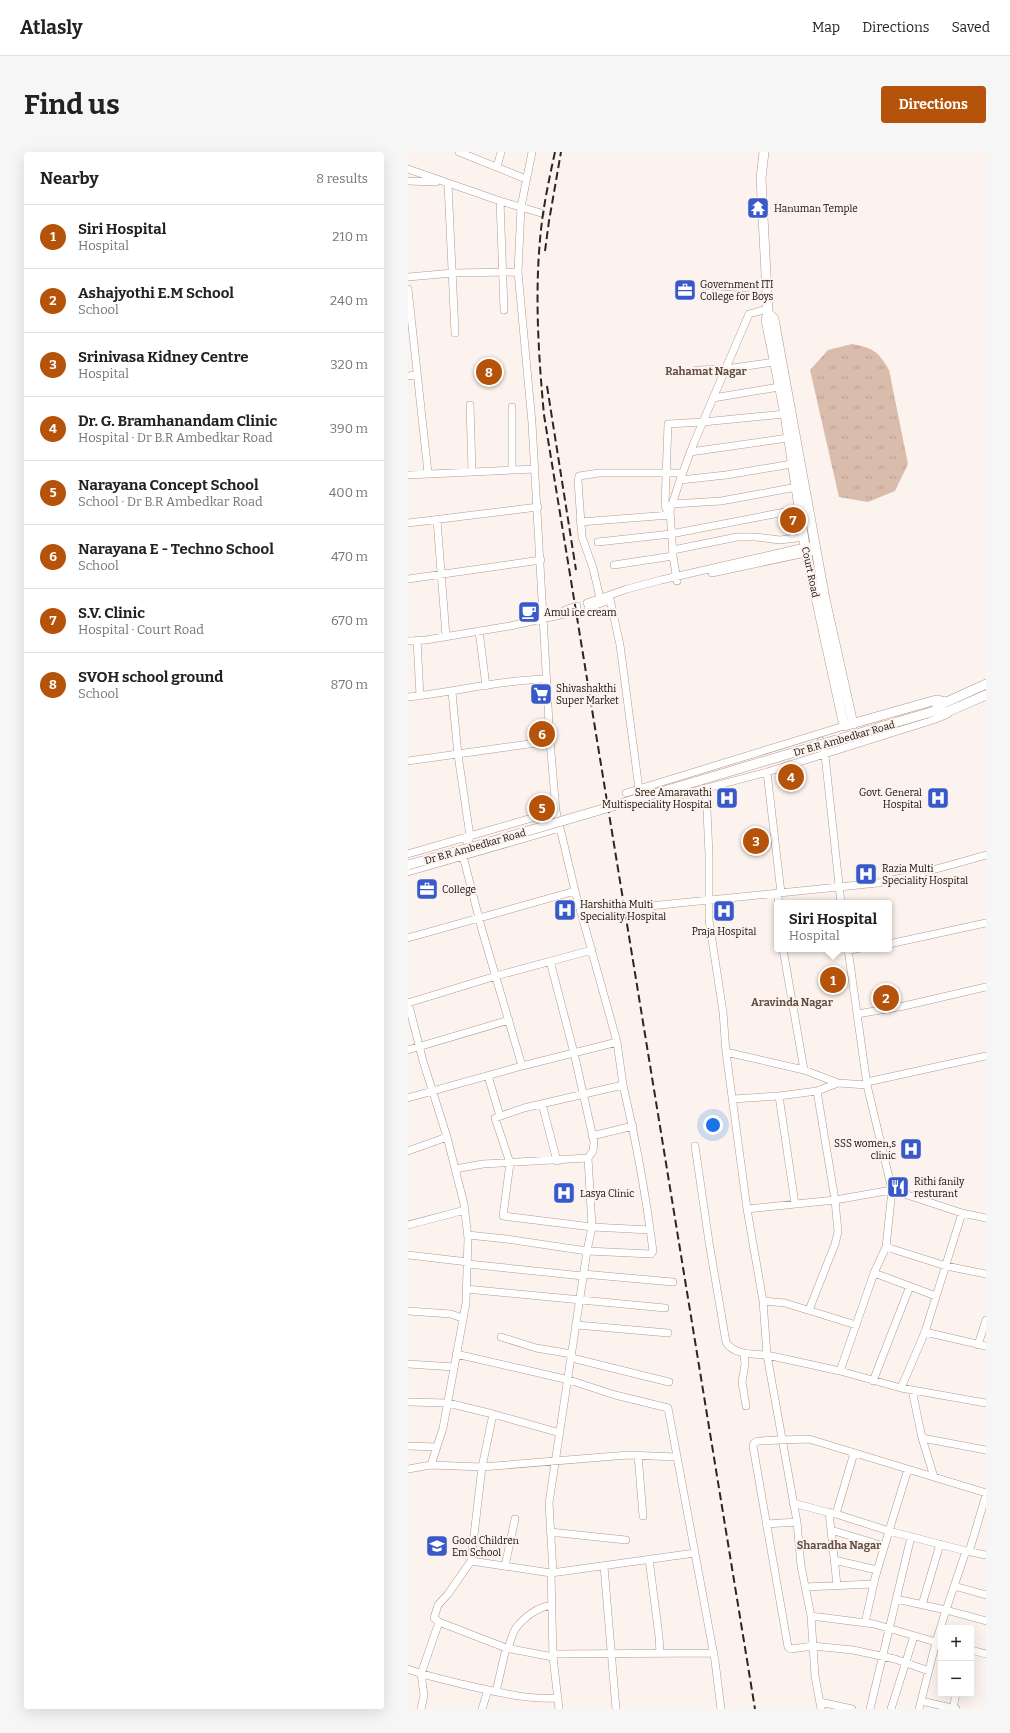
<!DOCTYPE html>
<html lang="en">
<head>
<meta charset="utf-8">
<style>
	:root { --surface:#fff; --page:#f6f6f6; --text:#222; --muted:#767676; --line:#e0e0e0; --accent:#b45309 }
	body { margin:0; font-family:Bitter,serif; background:var(--page); color:var(--text) }
	.controls { position:absolute; right:12px; bottom:12px; display:grid; overflow:hidden; border-radius:4px; box-shadow:0 4px 16px #0002 }
	.controls button { width:36px; height:36px; display:grid; place-items:center; padding:0; border:0; border-bottom:1px solid var(--line); background:var(--surface); color:var(--text); font:20px sans-serif }
	.you { position:absolute; left:305px; top:973px; width:14px; height:14px; margin:-10px; border:3px solid #fff; border-radius:50%; background:#1a73e8; box-shadow:0 0 0 6px #1a73e833 }
	.badge { display:grid; place-items:center; width:26px; height:26px; border-radius:50%; background:var(--accent); color:#fff; font-size:13px; font-weight:700 }
	.pin { position:absolute; translate:-50% -50%; border:2px solid #fff; box-shadow:0 1px 4px #0006 }
	.popup { position:absolute; left:366px; top:748px; width:118px; height:52px; box-sizing:border-box; display:grid; place-content:center; border-radius:4px; background:var(--surface); filter:drop-shadow(0 1px 3px #0005); font-size:13px; white-space:nowrap; color:var(--muted) }
	.popup b { font-size:15px; color:var(--text) }
	.popup::after { content:''; position:absolute; left:50%; top:100%; margin-left:-8px; border:8px solid transparent; border-top-color:var(--surface) }
	.list { margin:0; padding:0; list-style:none }
	h2 { display:flex; justify-content:space-between; align-items:center; height:52px; margin:0; padding:0 16px; font-size:17px }
	h2 small { font-size:13px; font-weight:400; color:var(--muted) }
	.list li { display:grid; grid-template-columns:26px 1fr auto; gap:12px; align-items:center; box-sizing:border-box; height:64px; padding:0 16px; border-top:1px solid var(--line) }
	.list b { display:block; font-size:15px; white-space:nowrap }
	.list p { margin:0; font-size:13px; white-space:nowrap; color:var(--muted) }
	.list em { font-size:13px; font-style:normal; color:var(--muted) }
	.map { position:relative; flex:none; width:578px; height:1557px; overflow:hidden; border-radius:4px }
	header { display:flex; align-items:center; gap:24px; box-sizing:border-box; height:56px; padding:0 20px; background:var(--surface); border-bottom:1px solid var(--line) }
	header strong { font-size:19px }
	nav { display:flex; gap:22px; margin-inline-start:auto; font-size:14px }
	.intro { display:flex; align-items:center; justify-content:space-between; box-sizing:border-box; height:96px; padding:0 24px }
	h1 { margin:0; font-size:28px }
	.button { padding:10px 18px; border-radius:4px; background:var(--accent); color:#fff; font-size:14px; font-weight:700 }
	main { display:flex; gap:24px; padding:0 24px }
	aside { flex:1; background:var(--surface); border-radius:4px; box-shadow:0 4px 16px #0002 }
	.map>svg:first-child { display:block }
	.grass { fill:url(#grass-tufts) }
	.lines { fill:none; stroke-linecap:round; stroke-linejoin:round }
	.minor-casing { stroke:#b19a8e; stroke-width:8 }
	.tertiary-casing { stroke:#b19a8e; stroke-width:10 }
	.minor { stroke:#fff; stroke-width:7 }
	.tertiary { stroke:#fff; stroke-width:9 }
	.rail { stroke:#2d2521; stroke-width:2; stroke-dasharray:8 4; stroke-linecap:butt }
	.tertiary-bridge-casing { stroke:#b19a8e; stroke-width:10; stroke-linecap:butt }
	.tertiary-bridge { stroke:#fff; stroke-width:9 }
	.labels { text-anchor:middle; stroke-width:4; stroke-linejoin:round; paint-order:stroke }
	.poi-label { font-size:10px; fill:#140c08; stroke:#fdf3ee; text-anchor:start }
	.street-label { font-size:10px; fill:#140c08; stroke:#fdf3ee }
	.neighbourhood-label { font-size:11px; font-weight:bold; fill:#624e43; stroke:#fdf3ee }
</style>
</head>
<body>
<header>
<strong>Atlasly</strong>
<nav><a>Map</a><a>Directions</a><a>Saved</a></nav>
</header>
<div class="intro"><h1>Find us</h1><a class="button">Directions</a></div>
<main>
<aside>
<h2>Nearby<small>8 results</small></h2>
<ul class="list">
<li><span class="badge">1</span><div><b>Siri Hospital</b><p>Hospital</p></div><em>210 m</em></li>
<li><span class="badge">2</span><div><b>Ashajyothi E.M School</b><p>School</p></div><em>240 m</em></li>
<li><span class="badge">3</span><div><b>Srinivasa Kidney Centre</b><p>Hospital</p></div><em>320 m</em></li>
<li><span class="badge">4</span><div><b>Dr. G. Bramhanandam Clinic</b><p>Hospital · Dr B.R Ambedkar Road</p></div><em>390 m</em></li>
<li><span class="badge">5</span><div><b>Narayana Concept School</b><p>School · Dr B.R Ambedkar Road</p></div><em>400 m</em></li>
<li><span class="badge">6</span><div><b>Narayana E - Techno School</b><p>School</p></div><em>470 m</em></li>
<li><span class="badge">7</span><div><b>S.V. Clinic</b><p>Hospital · Court Road</p></div><em>670 m</em></li>
<li><span class="badge">8</span><div><b>SVOH school ground</b><p>School</p></div><em>870 m</em></li>
</ul>
</aside>
<div class="map">
<svg width="578" height="1557" viewBox="0 0 578 1557">
	<defs>
		<pattern id="grass-tufts" width="24" height="20" patternUnits="userSpaceOnUse"><rect width="24" height="20" fill="#dabcac"/><path d="M3 7l-1-3M5 7V3M7 7l1-3M15 17l-1-3M17 17v-4M19 17l1-3" fill="none" stroke="#baa092"/></pattern>
	</defs>
	<rect width="100%" height="100%" fill="#fdf3ee"/>
	<path class="grass" d="M 444,192 C 465,196 470,199 481,218 L 500,312 L 487,339 L 460,350 L 431,345 L 402,218 L 420,198 Z"/>
	<g class="lines">
		<g class="minor-casing">
			<path id="minor" d="M 51,0 L 118,27
				M 89,15 L 93,0
				M 0,17 L 92,49 L 133,61
				M 0,29 L 28,30
				M 40,32 L 47,181
				M 92,49 L 96,158
				M 0,125 L 45,121 L 110,120
				M 0,137 L 20,321
				M 300,141 L 359,145
				M 289,218 L 318,217 L 366,210
				M 0,224 L 9,223
				M 305,246 L 371,235
				M 62,253 L 64,319
				M 104,255 L 104,318
				M 282,300 L 380,286
				M 0,323 L 127,317
				M 272,328 L 318,323 L 384,312
				M 264,352 L 313,349 L 389,335
				M 262,359 L 258,357 L 257,352 L 260,272 L 295,270 L 377,262
				M 29,368 L 38,484
				M 172,370 L 262,363
				M 0,371 L 130,355
				M 190,390 L 263,382 L 392,357
				M 265,398 L 329,385 L 348,385 L 372,388 L 396,385
				M 206,413 L 265,404
				M 304,421 L 402,400
				M 0,427 L 133,408
				M 269,429 L 265,404 L 262,359 L 272,328 L 285,293 L 341,162 L 359,157
				M 192,446 L 185,416 L 174,385 L 170,329 L 171,324 L 191,321 L 274,321
				M 202,447 L 212,493 L 231,637 L 235,653 L 359,620 L 525,568 L 540,562 L 541,560
				M 179,451 L 219,437 L 253,428 L 401,394
				M 180,456 L 201,448
				M 157,458 L 169,454
				M 71,479 L 78,534
				M 9,488 L 12,544
				M 0,489 L 18,488 L 102,474 L 170,459
				M 0,545 C 47,540 92,528 139,527
				M 413,589 L 417,603 L 433,751
				M 0,609 L 142,589
				M 359,620 L 373,741
				M 298,636 L 301,703 L 301,768 L 315,860 L 318,900
				M 218,641 L 436,574
				M 0,702 L 148,659
				M 0,720 L 152,676
				M 369,741 L 371,751
				M 242,754 L 470,731 L 503,724 L 578,703
				M 0,786 L 167,739
				M 481,792 L 578,771
				M 375,797 L 396,918
				M 440,797 L 459,933 L 484,1038 L 554,1061 L 578,1066
				M 440,798 L 449,797
				M 142,809 L 166,901 L 186,990 L 185,999 L 180,1006
				M 0,850 L 15,909 L 39,985 L 56,1052 L 60,1086 L 58,1151 L 35,1276 L 23,1313
				M 0,851 L 88,824 L 184,798
				M 449,862 L 496,854 L 578,835
				M 209,890 L 215,933
				M 0,898 L 101,868
				M 114,914 L 209,890 L 167,739 L 148,659 L 142,589 L 124,271 L 110,120 L 113,55 L 124,0
				M 80,924 L 92,964
				M 459,930 L 578,904
				M 215,933 C 228,988 238,1043 245,1099 L 243,1102 L 179,1099 L 184,1075 L 95,1064 L 102,1011 L 87,966 L 116,956 Z
				M 371,944 L 387,1052
				M 0,946 L 114,914 L 74,778 L 55,704 L 62,684 L 50,603 L 44,540
				M 325,947 L 371,944 L 409,939 L 430,931
				M 134,952 L 149,1009
				M 184,984 L 225,974
				M 287,994 L 301,1090 L 318,1190 C 325,1203 346,1202 359,1203 L 355,1149 L 339,1057 L 318,900 L 396,918 L 430,931 L 459,933
				M 0,999 L 39,985
				M 47,1017 L 75,1012 L 180,1006 L 184,1075 L 242,1078
				M 339,1057 L 427,1048 L 484,1038 L 478,1095 L 466,1121
				M 0,1073 L 57,1058
				M 60,1083 L 98,1087 L 179,1099 L 141,1351 L 145,1421
				M 478,1095 L 538,1114 L 578,1122
				M 0,1103 L 60,1110
				M 60,1112 L 175,1124
				M 175,1122 L 265,1130
				M 58,1137 L 257,1156
				M 355,1149 L 377,1151 L 448,1173 L 466,1121 L 528,1144
				M 401,1158 L 427,1092 L 430,1080 L 427,1048 L 409,939
				M 0,1159 L 43,1162 L 54,1166
				M 169,1173 L 260,1181
				M 517,1180 L 578,1194
				M 93,1185 L 128,1196 L 164,1202
				M 570,1193 L 578,1168
				M 336,1201 L 337,1212 L 334,1230 L 338,1254
				M 48,1202 L 161,1228 L 207,1243 L 260,1256 L 307,1509 L 313,1557
				M 164,1206 L 261,1230
				M 0,1212 L 46,1215
				M 432,1219 L 448,1173
				M 465,1229 L 502,1134
				M 493,1236 L 517,1180 L 554,1061
				M 504,1238 L 514,1286 L 578,1298
				M 0,1250 L 40,1251 L 85,1262 L 74,1315 L 63,1409 L 40,1442 L 30,1453 L 26,1466 L 31,1470 L 13,1522 L 16,1543 L 13,1557
				M 85,1262 L 152,1281
				M 514,1286 L 526,1325
				M 0,1294 L 29,1295
				M 446,1301 L 428,1362 L 481,1379 L 467,1426 L 457,1471
				M 230,1303 L 235,1364
				M 0,1317 L 23,1313 L 74,1315 L 220,1303 L 269,1305
				M 500,1317 L 481,1379 L 558,1399
				M 385,1351 L 426,1362
				M 421,1360 L 429,1433
				M 358,1372 L 389,1370
				M 423,1378 L 476,1394
				M 142,1380 L 218,1388
				M 561,1400 L 578,1343
				M 241,1407 L 251,1484 L 252,1501
				M 426,1408 L 469,1418
				M 63,1409 L 143,1421 L 287,1401
				M 97,1414 L 107,1367
				M 196,1414 L 208,1557
				M 143,1421 L 145,1505 L 151,1557
				M 546,1434 L 578,1443
				M 397,1435 L 465,1432
				M 488,1447 L 538,1458 L 558,1399 L 578,1403
				M 514,1453 L 532,1392
				M 403,1464 L 393,1414 L 389,1370 L 359,1203 L 432,1219 L 493,1236 L 578,1251
				M 31,1470 L 98,1496
				M 100,1497 C 102,1490 104,1482 108,1476 C 116,1465 130,1455 144,1453
				M 563,1498 L 578,1502
				M 145,1502 L 306,1501
				M 0,1517 C 17,1524 35,1527 53,1532 C 85,1539 117,1548 150,1546
				M 521,1519 L 487,1507 L 445,1498 L 405,1494 L 383,1497 L 380,1495 L 345,1294 L 346,1291 L 350,1289 L 401,1287 L 578,1341
				M 88,1540 L 98,1496 L 145,1505
				M 513,1549 L 548,1557
				M 412,1550 L 444,1557
				M 545,1556 L 548,1542
				M 74,1557 L 80,1538
				M 413,1557 L 407,1524 L 403,1464 L 466,1472 L 528,1490 L 538,1458 L 578,1469
				M 462,1557 L 503,1385
				M 483,1557 L 506,1484
				M 511,1557 L 528,1490 L 533,1492"/>
		</g>
		<g class="tertiary-casing">
			<path id="tertiary" d="M 356,0 L 353,26 L 360,161 L 358,168 L 377,262 L 397,395 L 436,574 L 528,548 L 538,550
				M 360,161 L 366,167 L 417,447 L 445,572
				M 526,559 L 539,560 L 578,543
				M 520,561 L 526,559 L 534,552 L 578,532"/>
		</g>
		<use href="#minor" class="minor"/>
		<use href="#tertiary" class="tertiary"/>
		<path class="rail" d="M 147,0 C 142,23 137,46 134,69 C 126,133 130,198 136,263 L 347,1557
			M 137,99 L 141,69 L 153,0
			M 139,234 L 168,418"/>
		<g class="tertiary-bridge-casing">
			<path id="tertiary-bridge" d="M 0,713 C 174,665 347,611 520,561"/>
		</g>
		<use href="#tertiary-bridge" class="tertiary-bridge"/>
	</g>
	<defs>
		<g id="temple-square" transform="scale(1.15)"><rect x="-9" y="-9" width="18" height="18" rx="4" fill="#3759ca" stroke="#fdf3ee"/><path d="M0-6L5-2H3V0L6.5 2.5H4V6H1.5V3h-3V6H-4V2.5H-6.5L-3 0V-2H-5Z" fill="#fff"/></g>
		<g id="office-square" transform="scale(1.15)"><rect x="-9" y="-9" width="18" height="18" rx="4" fill="#3759ca" stroke="#fdf3ee"/><path d="M-6-3h4V-5.5h4V-3h4V5H-6ZM-1-4.5V-3h2v-1.5ZM-6 0V1H6V0Z" fill="#fff"/></g>
		<g id="cafe-square" transform="scale(1.15)"><rect x="-9" y="-9" width="18" height="18" rx="4" fill="#3759ca" stroke="#fdf3ee"/><path d="M-5.5-4.5H6V0H3Q3 3.5 0 3.5H-2.5Q-5.5 3.5-5.5 0ZM3-3.2v2h1.7v-2ZM-6 4.5H4V6H-6Z" fill="#fff"/></g>
		<g id="supermarket-square" transform="scale(1.15)"><rect x="-9" y="-9" width="18" height="18" rx="4" fill="#3759ca" stroke="#fdf3ee"/><path d="M-6-5.5h2.5l.6 2H6L4.5 2H-2.5L-4.4-4H-6ZM-1.5 3.2a1.3 1.3 0 1 0 .1 0ZM3 3.2a1.3 1.3 0 1 0 .1 0Z" fill="#fff"/></g>
		<g id="hospital-square" transform="scale(1.15)"><rect x="-9" y="-9" width="18" height="18" rx="4" fill="#3759ca" stroke="#fdf3ee"/><path d="M-5-5h3v3.5h4V-5h3V5h-3V1.5h-4V5h-3Z" fill="#fff"/></g>
		<g id="restaurant-square" transform="scale(1.15)"><rect x="-9" y="-9" width="18" height="18" rx="4" fill="#3759ca" stroke="#fdf3ee"/><path d="M-5-6h1v4h1v-4h1v4h1v-4h1v5L-1.5 .5V6h-2V.5L-5-1ZM5-6V6H3V1.5H1.5Q1.5-4 5-6Z" fill="#fff"/></g>
		<g id="school-square" transform="scale(1.15)"><rect x="-9" y="-9" width="18" height="18" rx="4" fill="#3759ca" stroke="#fdf3ee"/><path d="M0-5L7-2L0 1L-7-2ZM-4 1L0 2.5L4 1V4Q0 6-4 4Z" fill="#fff"/></g>
	</defs>
	<g fill-rule="evenodd">
		<use href="#temple-square" x="350" y="56"/>
		<use href="#office-square" x="277" y="138"/>
		<use href="#cafe-square" x="121" y="460"/>
		<use href="#supermarket-square" x="133" y="542"/>
		<use href="#hospital-square" x="319" y="646"/>
		<use href="#hospital-square" x="530" y="646"/>
		<use href="#hospital-square" x="458" y="722"/>
		<use href="#office-square" x="19" y="737"/>
		<use href="#hospital-square" x="157" y="758"/>
		<use href="#hospital-square" x="316" y="759"/>
		<use href="#hospital-square" x="503" y="997"/>
		<use href="#restaurant-square" x="490" y="1035"/>
		<use href="#hospital-square" x="156" y="1041"/>
		<use href="#school-square" x="29" y="1394"/>
	</g>
	<g class="labels">
		<g class="poi-label">
			<text x="366" y="60">Hanuman Temple</text>
			<text x="292" y="136">Government ITI<tspan x="292" dy="12">College for Boys</tspan></text>
			<text x="136" y="464">Amul ice cream</text>
			<text x="148" y="540">Shivashakthi<tspan x="148" dy="12">Super Market</tspan></text>
			<text x="304" y="644" text-anchor="end">Sree Amaravathi<tspan x="304" dy="12">Multispeciality Hospital</tspan></text>
			<text x="514" y="644" text-anchor="end">Govt. General<tspan x="514" dy="12">Hospital</tspan></text>
			<text x="474" y="720">Razia Multi<tspan x="474" dy="12">Speciality Hospital</tspan></text>
			<text x="34" y="741">College</text>
			<text x="172" y="756">Harshitha Multi<tspan x="172" dy="12">Speciality Hospital</tspan></text>
			<text x="316" y="783" text-anchor="middle">Praja Hospital</text>
			<text x="488" y="995" text-anchor="end">SSS women,s<tspan x="488" dy="12">clinic</tspan></text>
			<text x="506" y="1033">Rithi fanily<tspan x="506" dy="12">resturant</tspan></text>
			<text x="172" y="1045">Lasya Clinic</text>
			<text x="44" y="1392">Good Children<tspan x="44" dy="12">Em School</tspan></text>
		</g>
		<g class="street-label">
			<text transform="translate(403 420) rotate(78)" y="4">Court Road</text>
			<text transform="translate(436 586) rotate(-16)" y="4">Dr B.R Ambedkar Road</text>
			<text transform="translate(67 694) rotate(-16)" y="4">Dr B.R Ambedkar Road</text>
		</g>
		<g class="neighbourhood-label">
			<text x="298" y="223">Rahamat Nagar</text>
			<text x="384" y="854">Aravinda Nagar</text>
			<text x="431" y="1397">Sharadha Nagar</text>
		</g>
	</g>
</svg>
<div class="controls">
<button>+</button>
<button>−</button>
</div>
<div class="you"></div>
<div class="pin badge" style="left:425px;top:828px">1</div>
<div class="popup"><b>Siri Hospital</b>Hospital</div>
<div class="pin badge" style="left:478px;top:846px">2</div>
<div class="pin badge" style="left:348px;top:689px">3</div>
<div class="pin badge" style="left:383px;top:625px">4</div>
<div class="pin badge" style="left:134px;top:656px">5</div>
<div class="pin badge" style="left:134px;top:582px">6</div>
<div class="pin badge" style="left:385px;top:368px">7</div>
<div class="pin badge" style="left:81px;top:220px">8</div>
</div>
</main>
</body>
</html>
